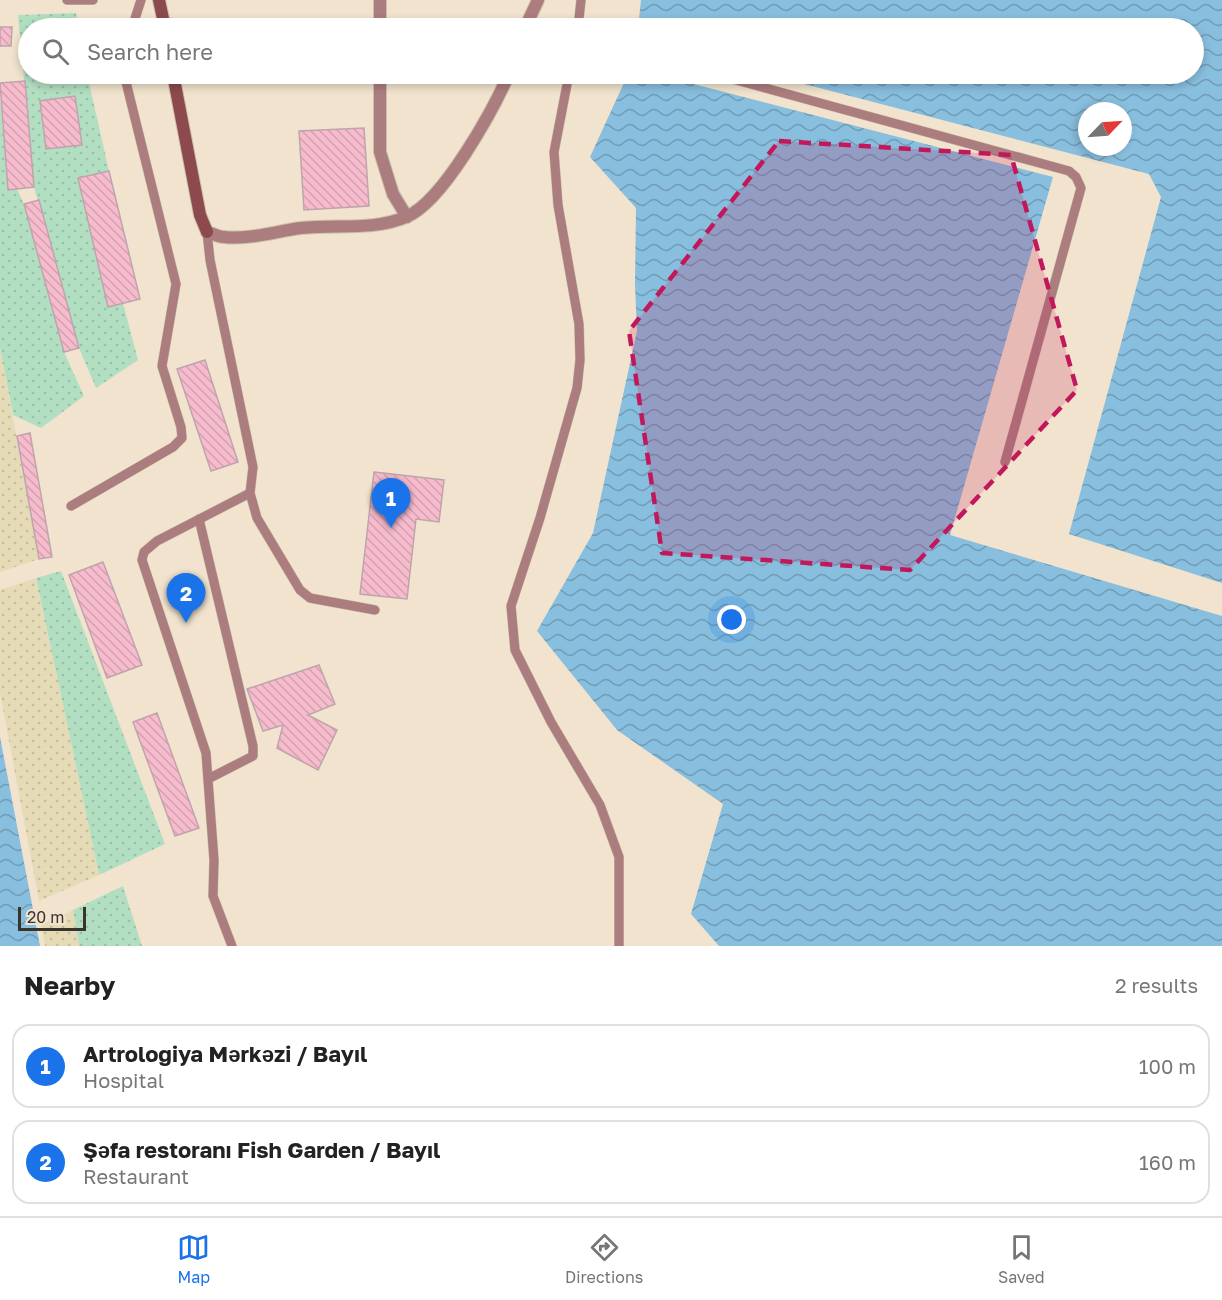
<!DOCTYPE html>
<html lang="en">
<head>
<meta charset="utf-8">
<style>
	:root { --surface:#fff; --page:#f2f2f2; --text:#222; --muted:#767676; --line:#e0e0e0; --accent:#1a73e8 }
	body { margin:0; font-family:"Golos Text",sans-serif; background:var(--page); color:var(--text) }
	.compass { position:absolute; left:1078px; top:102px; width:54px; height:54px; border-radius:50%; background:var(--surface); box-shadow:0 3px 9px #0003; rotate:65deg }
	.scale { position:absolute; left:18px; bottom:15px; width:68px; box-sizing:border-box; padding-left:6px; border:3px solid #38332b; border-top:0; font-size:16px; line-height:21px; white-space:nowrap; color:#38332b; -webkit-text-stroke:4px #f1e3cd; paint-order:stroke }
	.you { position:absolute; left:732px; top:620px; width:21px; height:21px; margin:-15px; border:4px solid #fff; border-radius:50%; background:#1a73e8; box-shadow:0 0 0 9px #1a73e833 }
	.badge { display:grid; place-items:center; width:39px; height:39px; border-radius:50%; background:var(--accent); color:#fff; font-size:20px; font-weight:700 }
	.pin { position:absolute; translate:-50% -50px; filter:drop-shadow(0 2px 3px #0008) }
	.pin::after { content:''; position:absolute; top:32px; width:21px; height:18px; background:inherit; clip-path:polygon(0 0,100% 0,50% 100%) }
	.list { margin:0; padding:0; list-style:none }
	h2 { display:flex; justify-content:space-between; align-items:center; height:78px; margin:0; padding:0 24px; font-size:26px }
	h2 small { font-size:20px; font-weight:400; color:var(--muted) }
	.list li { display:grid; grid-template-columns:39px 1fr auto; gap:18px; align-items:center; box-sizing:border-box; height:84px; margin:0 12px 12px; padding:0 12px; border:2px solid var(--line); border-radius:18px }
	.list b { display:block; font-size:22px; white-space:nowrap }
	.list p { margin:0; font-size:20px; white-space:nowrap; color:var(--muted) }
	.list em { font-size:20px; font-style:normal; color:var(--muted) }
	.icon { flex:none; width:33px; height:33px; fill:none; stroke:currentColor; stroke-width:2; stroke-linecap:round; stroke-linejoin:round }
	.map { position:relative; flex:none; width:1222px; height:946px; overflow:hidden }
	.search { position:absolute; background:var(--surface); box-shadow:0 3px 9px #0003; left:18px; right:18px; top:18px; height:66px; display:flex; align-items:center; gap:15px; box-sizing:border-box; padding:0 21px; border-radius:33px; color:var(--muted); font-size:22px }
	.sheet { height:270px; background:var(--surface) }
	nav { display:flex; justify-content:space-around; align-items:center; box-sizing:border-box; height:84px; border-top:2px solid var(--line); background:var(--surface); font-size:16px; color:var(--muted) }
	nav a { display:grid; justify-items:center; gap:3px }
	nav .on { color:var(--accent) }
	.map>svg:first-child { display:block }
	.grass { fill:url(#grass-dots) }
	.sand { fill:url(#sand-dots) }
	.water { fill:url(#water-waves); fill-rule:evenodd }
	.pier { fill:#f1e3cd }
	.building { fill:url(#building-back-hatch); stroke:#bfa4ac; stroke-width:1.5 }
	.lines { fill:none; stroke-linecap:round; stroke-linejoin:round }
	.lane-casing { stroke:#ccc0ad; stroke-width:10 }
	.street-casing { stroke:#ccc0ad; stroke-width:14 }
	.secondary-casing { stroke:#ccc0ad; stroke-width:14 }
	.lane { stroke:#ac7d7e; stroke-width:9 }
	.street { stroke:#ac7d7e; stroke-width:12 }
	.secondary { stroke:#8c4a4e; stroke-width:12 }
	.marked { fill:#c2185b; fill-opacity:0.2; stroke:#c2185b; stroke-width:4.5; stroke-dasharray:12 8; stroke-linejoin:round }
</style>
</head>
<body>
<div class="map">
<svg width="1222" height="946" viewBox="0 0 1222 946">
	<defs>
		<pattern id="grass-dots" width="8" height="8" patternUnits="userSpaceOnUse" patternTransform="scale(1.5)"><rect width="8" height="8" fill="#b2dfc2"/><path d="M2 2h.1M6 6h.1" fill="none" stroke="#9ac0a7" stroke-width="1.8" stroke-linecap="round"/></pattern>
		<pattern id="sand-dots" width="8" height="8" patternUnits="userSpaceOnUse" patternTransform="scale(1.5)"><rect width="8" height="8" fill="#e5dcb7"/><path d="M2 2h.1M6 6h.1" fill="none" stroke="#c5bd9e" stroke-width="1.8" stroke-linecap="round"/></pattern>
		<pattern id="water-waves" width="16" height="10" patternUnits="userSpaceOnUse" patternTransform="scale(1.5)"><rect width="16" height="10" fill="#88bede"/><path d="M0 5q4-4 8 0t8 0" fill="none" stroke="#709bb4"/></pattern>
		<pattern id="building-back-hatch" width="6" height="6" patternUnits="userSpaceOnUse" patternTransform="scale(1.5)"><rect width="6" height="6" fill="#f7bbce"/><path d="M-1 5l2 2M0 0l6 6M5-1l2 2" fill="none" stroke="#d4a1b1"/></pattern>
	</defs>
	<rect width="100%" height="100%" fill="#f1e3cd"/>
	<path class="grass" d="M 76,13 L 79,28 L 28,28 L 28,74 L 87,74 L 109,171 L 78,178 L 108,306 L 123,303 L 138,360 L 96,388 L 79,348 L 34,187 L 18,15 Z
		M 0,97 L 8,189 L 17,189 L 24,204 L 64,352 L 84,396 L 41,428 L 13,415 L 0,348 Z
		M 61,571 L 165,844 L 99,875 L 36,578 Z
		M 123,886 L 142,946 L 79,946 L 73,910 Z"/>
	<path class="sand" d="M 0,348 L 39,559 L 0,572 Z
		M 36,578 L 99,875 L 39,901 L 0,693 L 0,590 Z
		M 73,910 L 79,946 L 45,946 L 41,925 Z"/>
	<path class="water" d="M 641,0 L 1222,0 L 1222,946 L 719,946 L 691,914 L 723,804 L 617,730 L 537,631 L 593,533 L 637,331 L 635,285 L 636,208 L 590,157 L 628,74 L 1194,74 L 1194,28 L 638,28 ZM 1087,111 L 1123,111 L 1123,147 L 1087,147 Z
		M 0,737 L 40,946 L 0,946 Z"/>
	<path class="pier" d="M 655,74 L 766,74 L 1149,174 L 1161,197 L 1069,534 L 1222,583 L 1222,616 L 950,535 L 1053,177 Z"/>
	<path class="building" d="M 0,27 L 12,27 L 11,46 L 0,46 Z
		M 25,81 L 34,187 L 8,190 L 0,83 Z
		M 75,96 L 82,145 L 46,149 L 40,101 Z
		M 364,128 L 369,206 L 304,210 L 299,131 Z
		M 109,171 L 140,299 L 108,307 L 78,178 Z
		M 39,200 L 79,348 L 64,352 L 24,204 Z
		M 205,360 L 238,462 L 211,471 L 177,369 Z
		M 30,433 L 52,557 L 39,559 L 17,436 Z
		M 374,472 L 444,480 L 439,522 L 416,519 L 407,599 L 360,594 Z
		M 103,562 L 142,665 L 107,678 L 69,575 Z
		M 319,665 L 335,704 L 308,715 L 337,730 L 318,770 L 277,748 L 283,725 L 263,731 L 247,689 Z
		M 157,713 L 199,828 L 175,836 L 133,722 Z"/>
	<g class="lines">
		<g class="lane-casing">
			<path id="lane" d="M 67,0 L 93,0
				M 132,28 L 141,0
				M 578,28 L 581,0
				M 569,74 L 554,152 L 558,205 L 579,324 L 580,360 L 577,388 L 540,518 L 511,606 L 515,650 L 551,722 L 600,805 L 619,857 L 619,946
				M 714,74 L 1069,171 L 1076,177 L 1081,188 L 1005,462
				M 207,232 L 210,260 L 253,467 L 250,493 L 257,518 L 300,590 L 310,598 L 375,610
				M 71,506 L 173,447 L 182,438 L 181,427 L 162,366 L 176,284 L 124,74
				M 199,519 L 253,746 L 253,756 L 208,779
				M 232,946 L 213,896 L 214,860 L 206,753 L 142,560 L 144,552 L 157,541 L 250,493"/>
		</g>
		<g class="street-casing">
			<path id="street" d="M 380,0 L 380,28
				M 525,28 L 538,0
				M 380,74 L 380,152 L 393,194 L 407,217
				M 207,232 C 212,233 218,237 224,237 C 249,240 277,231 301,228 C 336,224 373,231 406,217 C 443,202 493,110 509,74"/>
		</g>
		<g class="secondary-casing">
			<path id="secondary" d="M 159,0 L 165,28
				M 173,74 L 200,215 L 207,232"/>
		</g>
		<use href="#lane" class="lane"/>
		<use href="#street" class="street"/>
		<use href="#secondary" class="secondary"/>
	</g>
	<path class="marked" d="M 779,141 L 1011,155 L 1077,390 L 910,570 L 662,553 L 629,331 Z"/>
</svg>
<svg class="compass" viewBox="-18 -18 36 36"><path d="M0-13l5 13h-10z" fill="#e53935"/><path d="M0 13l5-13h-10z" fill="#767676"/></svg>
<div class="scale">20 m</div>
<div class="you"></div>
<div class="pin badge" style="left:391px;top:528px">1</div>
<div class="pin badge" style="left:186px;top:623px">2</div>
<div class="search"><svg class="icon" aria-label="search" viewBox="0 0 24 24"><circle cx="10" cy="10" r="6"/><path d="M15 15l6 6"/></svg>Search here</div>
</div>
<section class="sheet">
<h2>Nearby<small>2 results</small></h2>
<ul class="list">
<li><span class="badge">1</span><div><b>Artrologiya Mərkəzi / Bayıl</b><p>Hospital</p></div><em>100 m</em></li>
<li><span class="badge">2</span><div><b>Şəfa restoranı Fish Garden / Bayıl</b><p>Restaurant</p></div><em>160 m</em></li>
</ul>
</section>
<nav>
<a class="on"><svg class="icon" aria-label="map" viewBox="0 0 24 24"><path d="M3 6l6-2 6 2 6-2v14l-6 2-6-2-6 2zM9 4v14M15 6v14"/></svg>Map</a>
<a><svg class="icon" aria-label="directions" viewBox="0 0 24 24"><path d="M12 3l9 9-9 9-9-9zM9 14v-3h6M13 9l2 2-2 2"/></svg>Directions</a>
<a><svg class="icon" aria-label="saved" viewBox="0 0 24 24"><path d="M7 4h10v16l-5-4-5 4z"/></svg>Saved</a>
</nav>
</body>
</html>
